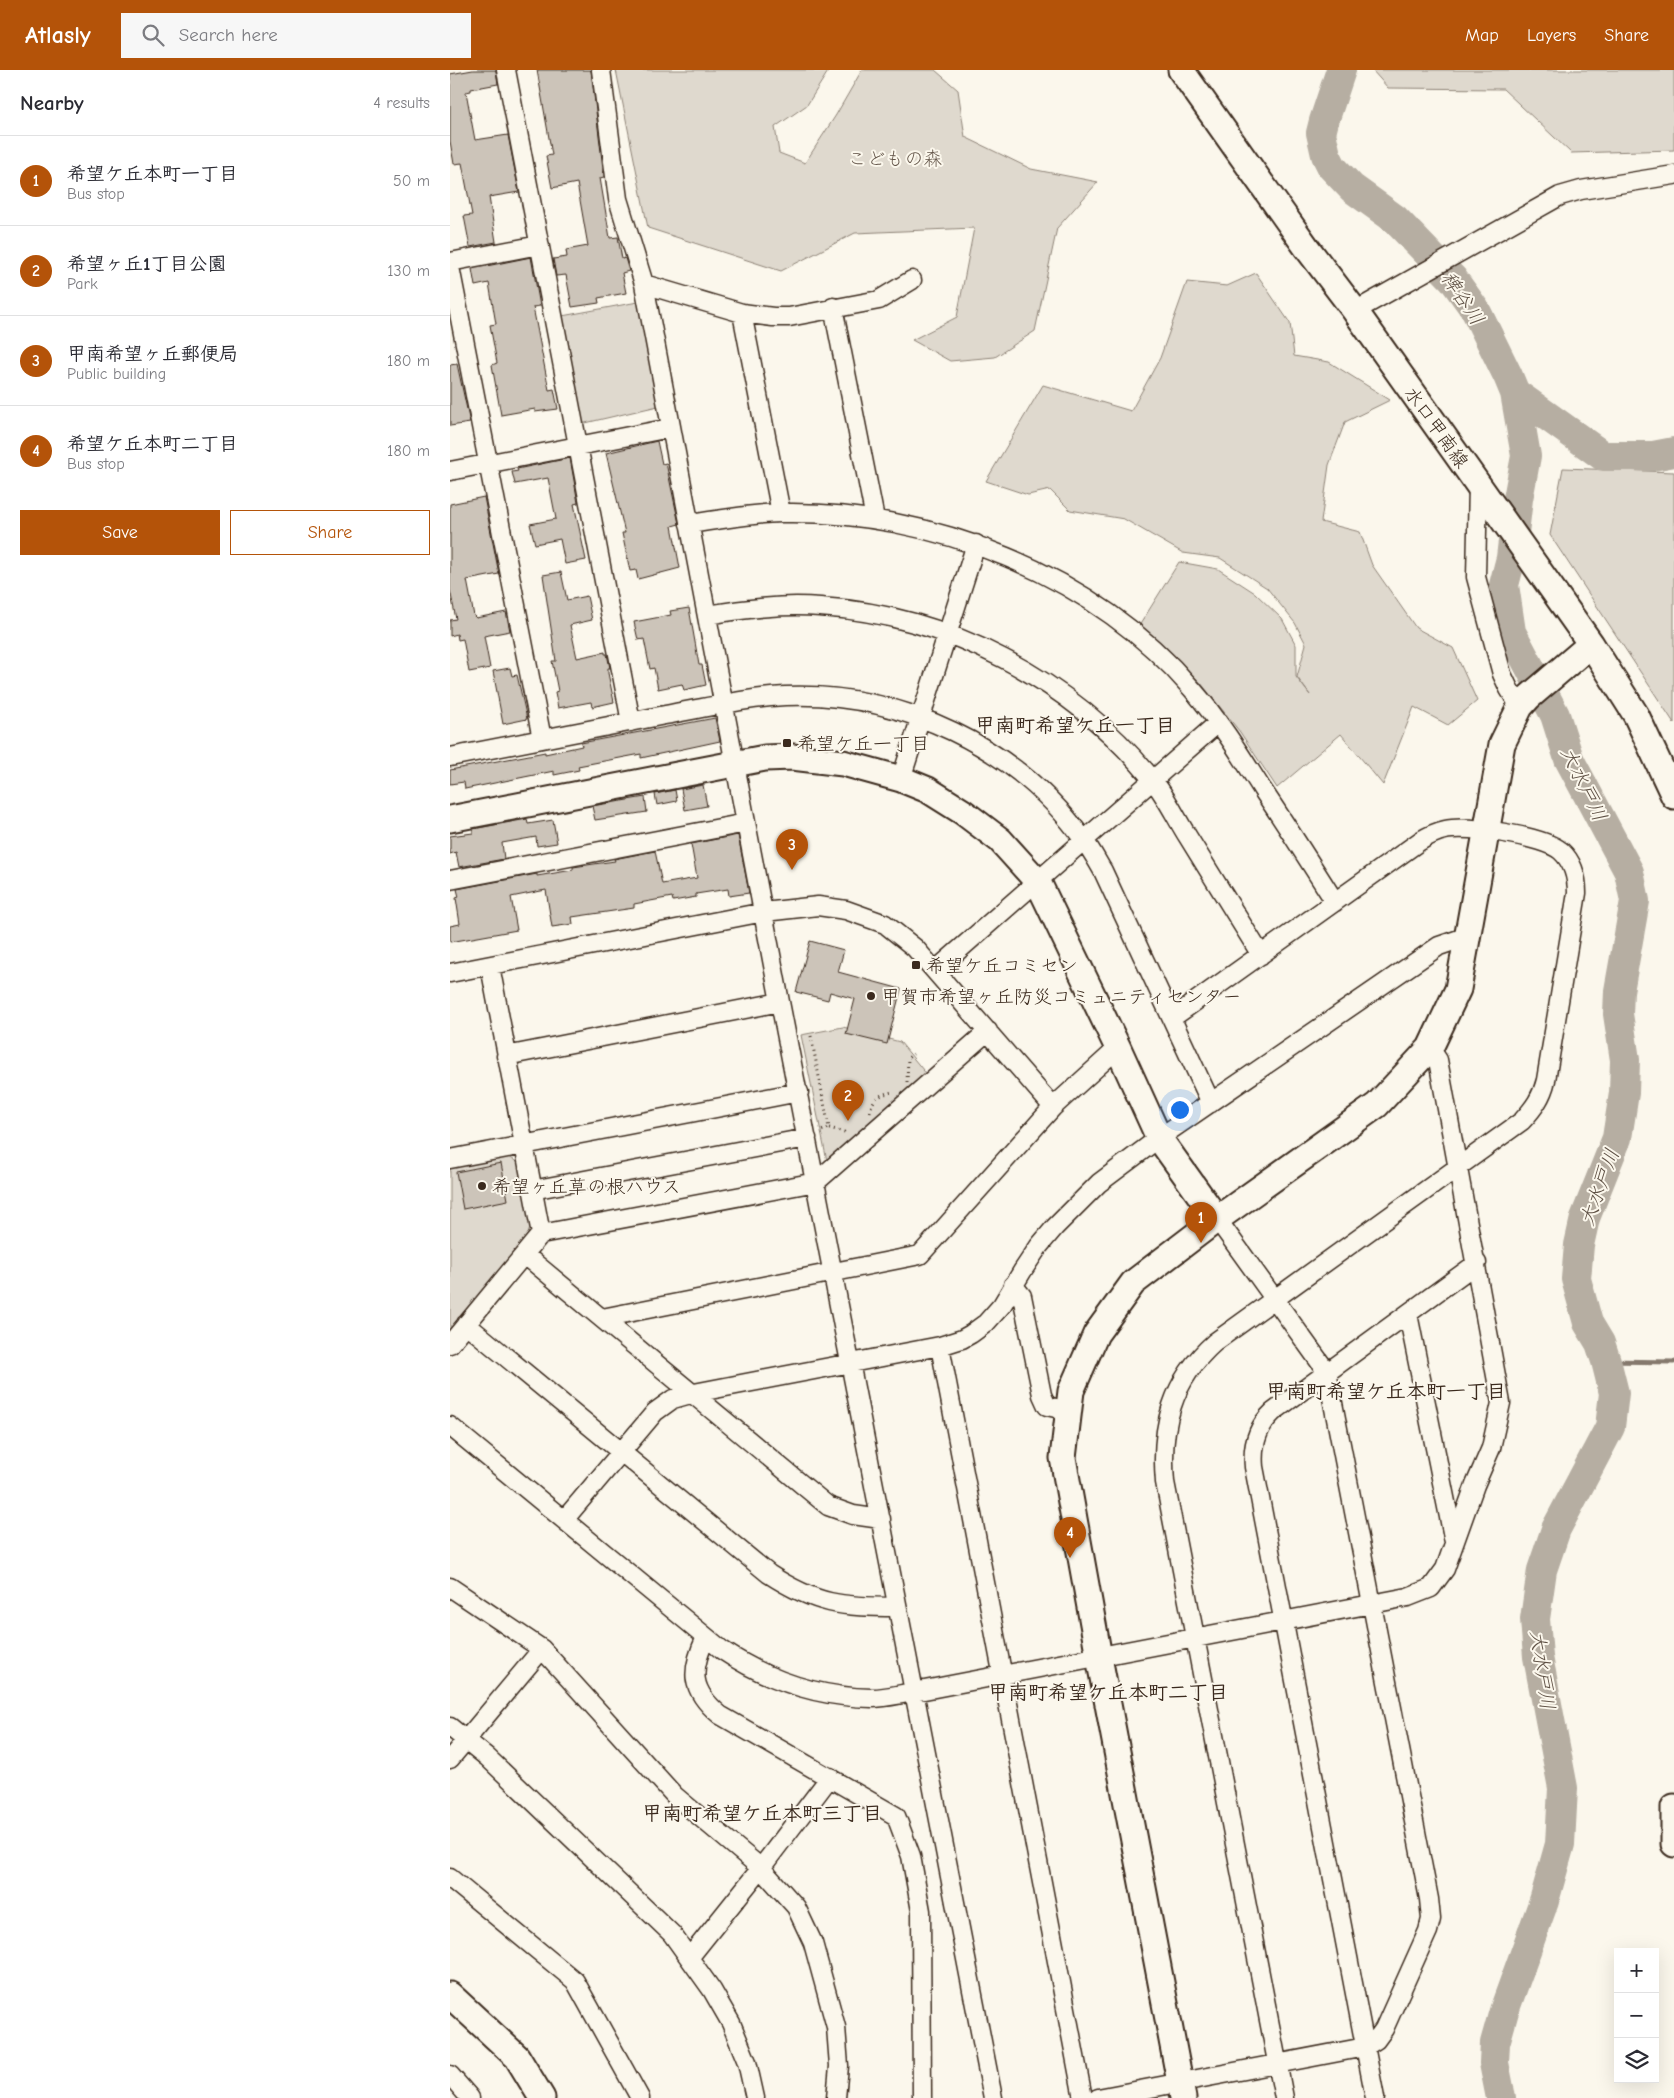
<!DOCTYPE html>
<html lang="en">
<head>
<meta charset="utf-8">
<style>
	:root { --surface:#fff; --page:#f7f7f7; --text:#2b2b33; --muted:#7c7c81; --line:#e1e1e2; --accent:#b45309 }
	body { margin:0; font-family:"Comic Neue","Klee One",sans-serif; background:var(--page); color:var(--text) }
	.controls { position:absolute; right:15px; bottom:15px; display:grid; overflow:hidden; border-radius:0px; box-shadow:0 5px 20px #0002 }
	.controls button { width:45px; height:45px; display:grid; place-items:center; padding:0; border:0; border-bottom:1px solid var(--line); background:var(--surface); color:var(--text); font:25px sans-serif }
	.you { position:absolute; left:729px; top:1039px; width:18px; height:18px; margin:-12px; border:4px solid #fff; border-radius:50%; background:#1a73e8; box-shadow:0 0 0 8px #1a73e833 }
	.badge { display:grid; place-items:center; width:32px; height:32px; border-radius:50%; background:var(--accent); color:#fff; font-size:16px; font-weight:700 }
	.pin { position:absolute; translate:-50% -41px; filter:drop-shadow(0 1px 2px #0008) }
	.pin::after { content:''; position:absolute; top:26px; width:18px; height:15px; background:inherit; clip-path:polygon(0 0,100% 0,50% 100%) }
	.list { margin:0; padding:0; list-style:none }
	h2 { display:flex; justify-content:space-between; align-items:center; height:65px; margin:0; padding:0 20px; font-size:21px }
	h2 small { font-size:16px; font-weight:400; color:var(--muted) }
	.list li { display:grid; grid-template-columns:32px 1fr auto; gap:15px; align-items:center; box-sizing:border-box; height:90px; padding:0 20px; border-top:1px solid var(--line) }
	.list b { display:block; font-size:19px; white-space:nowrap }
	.list p { margin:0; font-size:16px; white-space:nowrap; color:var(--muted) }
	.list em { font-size:16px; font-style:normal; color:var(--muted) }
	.actions { display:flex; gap:10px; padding:15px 20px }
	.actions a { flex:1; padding:11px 0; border:1px solid var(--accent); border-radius:0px; text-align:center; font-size:18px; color:var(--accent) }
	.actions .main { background:var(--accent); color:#fff }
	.icon { flex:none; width:28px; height:28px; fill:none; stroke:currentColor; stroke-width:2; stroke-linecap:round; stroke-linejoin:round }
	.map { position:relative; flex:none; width:1224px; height:2028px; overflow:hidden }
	header { display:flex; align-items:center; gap:30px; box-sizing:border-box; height:70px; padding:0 25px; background:var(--accent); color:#fff }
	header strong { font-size:24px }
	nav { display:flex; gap:28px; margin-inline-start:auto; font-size:18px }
	.search { width:350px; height:45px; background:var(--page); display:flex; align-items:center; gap:12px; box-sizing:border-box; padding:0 18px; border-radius:0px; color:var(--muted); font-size:19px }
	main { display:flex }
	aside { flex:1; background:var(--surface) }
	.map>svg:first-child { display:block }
	.green { fill:#dfd9ce; stroke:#8d8276 }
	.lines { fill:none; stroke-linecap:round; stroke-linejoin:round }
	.stream { stroke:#85796d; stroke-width:5 }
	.river { stroke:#b6aea2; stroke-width:30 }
	.building { fill:#ccc4b9; stroke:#3b2a1e }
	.street-casing { stroke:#3b2a1e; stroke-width:21 }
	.secondary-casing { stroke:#3b2a1e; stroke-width:29 }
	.path { stroke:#3b2a1e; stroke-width:3; stroke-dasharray:1 4; stroke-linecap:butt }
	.street { stroke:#fbf7ec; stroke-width:18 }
	.secondary { stroke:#fbf7ec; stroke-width:25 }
	.poi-dot { fill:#3b2a1e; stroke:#fbf7ec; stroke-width:2 }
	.labels { text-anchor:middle; stroke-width:4; stroke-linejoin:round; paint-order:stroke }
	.park-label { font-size:19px; fill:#64564a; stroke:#fbf7ec }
	.street-label { font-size:19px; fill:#3b2a1e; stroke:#fbf7ec }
	.poi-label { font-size:19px; fill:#3b2a1e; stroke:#fbf7ec; text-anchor:start }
	.water-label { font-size:20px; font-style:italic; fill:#605246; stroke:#fbf7ec }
	.neighbourhood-label { font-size:20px; font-weight:bold; fill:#3b2a1e; stroke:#fbf7ec }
</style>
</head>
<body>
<header>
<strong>Atlasly</strong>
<div class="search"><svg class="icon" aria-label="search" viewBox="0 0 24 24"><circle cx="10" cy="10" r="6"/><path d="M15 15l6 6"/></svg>Search here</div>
<nav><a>Map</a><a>Layers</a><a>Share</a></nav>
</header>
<main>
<aside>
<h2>Nearby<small>4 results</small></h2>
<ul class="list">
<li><span class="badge">1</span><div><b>希望ケ丘本町一丁目</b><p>Bus stop</p></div><em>50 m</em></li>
<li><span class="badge">2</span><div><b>希望ヶ丘1丁目公園</b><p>Park</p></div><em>130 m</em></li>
<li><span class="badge">3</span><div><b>甲南希望ヶ丘郵便局</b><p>Public building</p></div><em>180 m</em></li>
<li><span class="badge">4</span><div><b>希望ケ丘本町二丁目</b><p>Bus stop</p></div><em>180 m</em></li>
</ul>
<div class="actions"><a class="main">Save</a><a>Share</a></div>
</aside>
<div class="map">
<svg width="1224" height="2028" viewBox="0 0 1224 2028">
	<rect width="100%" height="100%" fill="#fbf7ec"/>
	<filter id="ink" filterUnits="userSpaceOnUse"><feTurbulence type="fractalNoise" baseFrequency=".02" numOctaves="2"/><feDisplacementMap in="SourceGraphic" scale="10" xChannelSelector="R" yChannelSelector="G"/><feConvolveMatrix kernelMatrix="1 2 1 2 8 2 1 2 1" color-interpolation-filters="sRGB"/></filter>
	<g filter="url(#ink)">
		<path class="green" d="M 166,0 L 379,0 L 357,35 L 325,57 L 329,83 L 355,93 L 386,45 L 412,0 L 485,0 L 508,20 L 515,67 L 581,99 L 648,112 L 607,158 L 585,261 L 545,287 L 500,291 L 462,270 L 507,247 L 524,158 L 405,163 L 331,201 L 198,158 Z
			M 922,0 L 1224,0 L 1224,80 L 1121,83 L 1053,19 L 938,18 Z
			M 806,203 L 840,253 L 844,286 L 879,292 L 940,330 L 895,352 L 879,395 L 871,452 L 910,462 L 922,495 L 966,558 L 1003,578 L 1027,631 L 998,655 L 964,637 L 933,715 L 891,664 L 827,718 L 790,662 L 750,612 L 689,556 L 729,492 L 768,499 L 805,523 L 832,549 L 846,575 L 846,607 L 860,625 L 847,607 L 856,574 L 845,553 L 817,518 L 770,488 L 733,483 L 674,449 L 620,440 L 600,420 L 578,425 L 536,411 L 593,315 L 681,341 L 710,288 L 737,212 L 777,216 Z
			M 188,232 L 208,336 L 131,354 L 112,246 Z
			M 1113,398 L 1224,402 L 1224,653 L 1100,465 Z
			M 393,957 L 450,972 L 478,1006 L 378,1096 L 351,965 Z
			M 57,1086 L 69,1093 L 81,1154 L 76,1171 L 0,1263 L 0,1097 Z"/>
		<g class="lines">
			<path class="stream" d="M 1156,1291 L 1224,1292"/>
			<path class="river" d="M 891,0 L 874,51 L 871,63 L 876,85 L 882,97 L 902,118 L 945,149 L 1003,209 L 1026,241 L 1058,306 L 1065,323 L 1076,386 L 1068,429 L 1061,488 L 1054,515 L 1061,562 L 1105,645 L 1119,689 L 1179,802 L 1185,831 L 1169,921 L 1168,944 L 1175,990 L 1174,1023 L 1167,1068 L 1135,1148 L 1129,1175 L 1126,1209 L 1138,1253 L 1150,1273 L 1156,1291 L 1164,1323 L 1160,1357 L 1106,1459 L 1092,1500 L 1085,1549 L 1088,1587 L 1113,1718 L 1110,1774 L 1094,1831 L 1054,1941 L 1045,1973 L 1044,1993 L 1051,2028
				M 1065,323 L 1153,386 L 1203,386 L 1224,382"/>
		</g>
		<path class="building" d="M 23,0 L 46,0 L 48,14 L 21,19 L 21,21 L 16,22 L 25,70 L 58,65 L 69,122 L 39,127 L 46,172 L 20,177 L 14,146 L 22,145 L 12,93 L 4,94 L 0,71 L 0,4 Z
			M 87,0 L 141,0 L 154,107 L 150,108 L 160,168 L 168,167 L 172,189 L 175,188 L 179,201 L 172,203 L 176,223 L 148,228 L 149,233 L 122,237 L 116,205 L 106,206 L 103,189 L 117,187 L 116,180 L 138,176 L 127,113 L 102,118 L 96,86 L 102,85 Z
			M 81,187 L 90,236 L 83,237 L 99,320 L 104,319 L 108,339 L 85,342 L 85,339 L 51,345 L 42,295 L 47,293 L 40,255 L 46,254 L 39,213 L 25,216 L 22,199 Z
			M 7,294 L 20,353 L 0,356 L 0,295 Z
			M 207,371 L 212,394 L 216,393 L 229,454 L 222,456 L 230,498 L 188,509 L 186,500 L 180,501 L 172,463 L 175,463 L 156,383 Z
			M 120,388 L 128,433 L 124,434 L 136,490 L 115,494 L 110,469 L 85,474 L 80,454 L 106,449 L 98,408 L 65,414 L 62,402 L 68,401 L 67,399 Z
			M 34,427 L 49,504 L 17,510 L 24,546 L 26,548 L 56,542 L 60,561 L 34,566 L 40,598 L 19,602 L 13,569 L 8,570 L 7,564 L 0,566 L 0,550 L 6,549 L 0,520 L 0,434 Z
			M 111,502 L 117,530 L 137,526 L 142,550 L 120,555 L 127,588 L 155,582 L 155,584 L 157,584 L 160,598 L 158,598 L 158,603 L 164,632 L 142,637 L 141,632 L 108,638 L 105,622 L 108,621 L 102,591 L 106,591 L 93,505 Z
			M 239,538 L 249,595 L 252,595 L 256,615 L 234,620 L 232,614 L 208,619 L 204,598 L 200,599 L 194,569 L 188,570 L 184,552 L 221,545 L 220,541 Z
			M 60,598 L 62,606 L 67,605 L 77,649 L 53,654 L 43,601 Z
			M 265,648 L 270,671 L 191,688 L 191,684 L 128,696 L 129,700 L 104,705 L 104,701 L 15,719 L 14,712 L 0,714 L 0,700 L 95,682 L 95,684 L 132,676 L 131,673 Z
			M 253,715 L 257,736 L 235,740 L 231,719 Z
			M 225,720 L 227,731 L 207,735 L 205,724 Z
			M 195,727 L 197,742 L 145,750 L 142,736 Z
			M 77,749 L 78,754 L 103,750 L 107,773 L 87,776 L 86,767 L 52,773 L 54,789 L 9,797 L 6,782 L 0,784 L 0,766 L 23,763 L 23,759 Z
			M 288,765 L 299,823 L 279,826 L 278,819 L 246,824 L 246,827 L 223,831 L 222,827 L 184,834 L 184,838 L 122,847 L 123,854 L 102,857 L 96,820 L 61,827 L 67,860 L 0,872 L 0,856 L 10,854 L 6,828 L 9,827 L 7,819 L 87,804 L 87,806 L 123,800 L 123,797 L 165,791 L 164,789 L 205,781 L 212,814 L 247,808 L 241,774 Z
			M 360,871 L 394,880 L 388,902 L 451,919 L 437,974 L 396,964 L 405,929 L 380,922 L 378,930 L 346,922 Z
			M 51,1093 L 58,1130 L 13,1139 L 6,1102 Z"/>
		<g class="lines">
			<g class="street-casing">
				<path id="street" d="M 56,0 L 181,652
					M 151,0 L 168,129 L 194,214 L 330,932 L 543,2028
					M 0,192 L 89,175
					M 0,197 L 92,669
					M 194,214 L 292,243 L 323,247 L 339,247 L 429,230 L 462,210
					M 383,237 L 425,449
					M 905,241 L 1110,126 L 1131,120 L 1224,105
					M 292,243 L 331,443
					M 0,401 L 220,358
					M 1028,414 L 1026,507 L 1052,604 L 1059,619 L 1070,637
					M 239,454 C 270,450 302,443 332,443 C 481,440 644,504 742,619 C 769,650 790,684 812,719 C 837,756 861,794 885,832
					M 257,545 C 294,539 332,534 370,537 C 498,545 620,609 702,709 C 716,726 726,748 738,767 C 762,806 787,846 811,885
					M 0,687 C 72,673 143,659 215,645 C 254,638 295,628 335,626 C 449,621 569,677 635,772 C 642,781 647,791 653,801 L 761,1033
					M 451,709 L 526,474
					M 0,810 L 296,753
					M 486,900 L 769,652
					M 0,903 L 314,842 L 368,836 L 396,840 L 435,854 L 465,878 L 603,1037
					M 722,948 L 970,771 C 978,766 985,762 995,760 C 1018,755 1093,766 1111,781 C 1123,792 1127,807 1127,823 L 1096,1010 C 1092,1027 1084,1038 1072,1051 L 765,1272 C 722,1310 710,1357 715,1412 L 834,2028
					M 56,986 L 330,932
					M 0,1089 L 349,1022
					M 82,1120 L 357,1068
					M 91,1164 L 366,1112 L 538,961
					M 75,1185 L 378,1436 L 403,1445 L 431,1449
					M 563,1215 L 572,1226 L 592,1325 L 597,1336 L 619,1341
					M 958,1244 L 1004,1472
					M 152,1248 L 470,1185 L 603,1037 L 668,978
					M 16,1254 L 319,1504 C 367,1535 391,1537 447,1537
					M 0,1274 L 91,1164 L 40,896
					M 490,1276 L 633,2028
					M 0,1356 L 272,1580 C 317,1610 367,1627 422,1628 C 436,1628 450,1624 464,1622 L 958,1527 L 981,1518 L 995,1499 L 1025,1415 L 1041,1378 L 1051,1333 L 988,990 L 980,978
					M 114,1450 L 205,1342 L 223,1329 L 244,1323 L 490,1276 L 512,1269 L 521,1264 L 536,1253 L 552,1235 L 573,1200 L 589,1176 L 605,1157 L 649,1113 L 709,1068 L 989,876 L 1018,866
					M 0,1517 L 92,1579 L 225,1726 L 311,1798 L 346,1837 L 363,1873 L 386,1957 L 389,1996 L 386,2028
					M 256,1567 C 240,1601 240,1620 270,1645 L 446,1746 L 461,1786 L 471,1841 L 472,2028
					M 0,1657 L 37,1687 L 222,1864 L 262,1920 L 281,1953 L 297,1992 L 305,2028
					M 0,1689 L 92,1579
					M 0,1808 L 125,1911 L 190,2028
					M 239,1888 L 311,1798 L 380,1707
					M 0,2005 L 20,2028
					M 648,2028 L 915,1977 L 926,1970 L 934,1959 L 978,1861 L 981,1849 L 979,1829 L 877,1302 L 767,1149
					M 925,2028 L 804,1397 C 802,1376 807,1357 823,1342 L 1027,1193"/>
			</g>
			<g class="secondary-casing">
				<path id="secondary" d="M 731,0 L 857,178 L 905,241 L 1141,574 L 1186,645 L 1224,726
					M 0,749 L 315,688 L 342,687 L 393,693 L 451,709 L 478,720 L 513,742 L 550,770 L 588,812 L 668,978 L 709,1068 L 767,1149
					M 1224,1737 L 1224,1774
					M 0,1925 L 67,1987 L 92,2028
					M 733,2028 L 649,1587 L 613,1388 L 621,1321 L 646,1264 L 683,1213 L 767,1149 L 927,1035 L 980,978 L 1008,919 L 1052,674 L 1070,637 L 1079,627 L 1141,574"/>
			</g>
			<path class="path" d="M 361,966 L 379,1058 L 371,1061
				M 457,1012 L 458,988 L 463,984
				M 420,1042 C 422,1029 430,1024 443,1022
				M 379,1058 L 394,1062 L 397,1065"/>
			<use href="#street" class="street"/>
			<use href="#secondary" class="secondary"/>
		</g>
	</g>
	<g class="poi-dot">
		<rect x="332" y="668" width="10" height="10" rx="2.5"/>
		<rect x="461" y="890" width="10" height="10" rx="2.5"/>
		<circle cx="421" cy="926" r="5"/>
		<circle cx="32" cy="1116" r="5"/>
	</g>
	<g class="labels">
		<g class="park-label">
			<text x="445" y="95">こどもの森</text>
		</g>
		<g class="street-label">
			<text transform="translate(987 357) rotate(54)" y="7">水口甲南線</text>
		</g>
		<g class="poi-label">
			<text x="347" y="680">希望ケ丘一丁目</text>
			<text x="476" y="902">希望ケ丘コミセン</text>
			<text x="431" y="933">甲賀市希望ヶ丘防災コミュニティセンター</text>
			<text x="42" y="1123">希望ヶ丘草の根ハウス</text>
		</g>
		<g class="water-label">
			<text transform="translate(1013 228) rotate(56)" y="7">稗谷川</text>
			<text transform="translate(1134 714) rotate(64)" y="7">大水戸川</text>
			<text transform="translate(1149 1117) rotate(-70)" y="7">大水戸川</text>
			<text transform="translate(1093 1600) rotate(82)" y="7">大水戸川</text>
		</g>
		<g class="neighbourhood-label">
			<text x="625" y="662">甲南町希望ケ丘一丁目</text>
			<text x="936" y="1328">甲南町希望ケ丘本町一丁目</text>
			<text x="658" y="1629">甲南町希望ケ丘本町二丁目</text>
			<text x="312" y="1750">甲南町希望ケ丘本町三丁目</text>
		</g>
	</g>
</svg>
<div class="controls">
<button>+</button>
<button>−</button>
<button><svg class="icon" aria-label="layers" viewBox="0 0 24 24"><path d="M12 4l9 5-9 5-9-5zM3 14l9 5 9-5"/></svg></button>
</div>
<div class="you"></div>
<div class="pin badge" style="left:751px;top:1173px">1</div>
<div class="pin badge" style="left:398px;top:1051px">2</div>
<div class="pin badge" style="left:342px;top:800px">3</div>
<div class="pin badge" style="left:620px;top:1488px">4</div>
</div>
</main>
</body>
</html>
